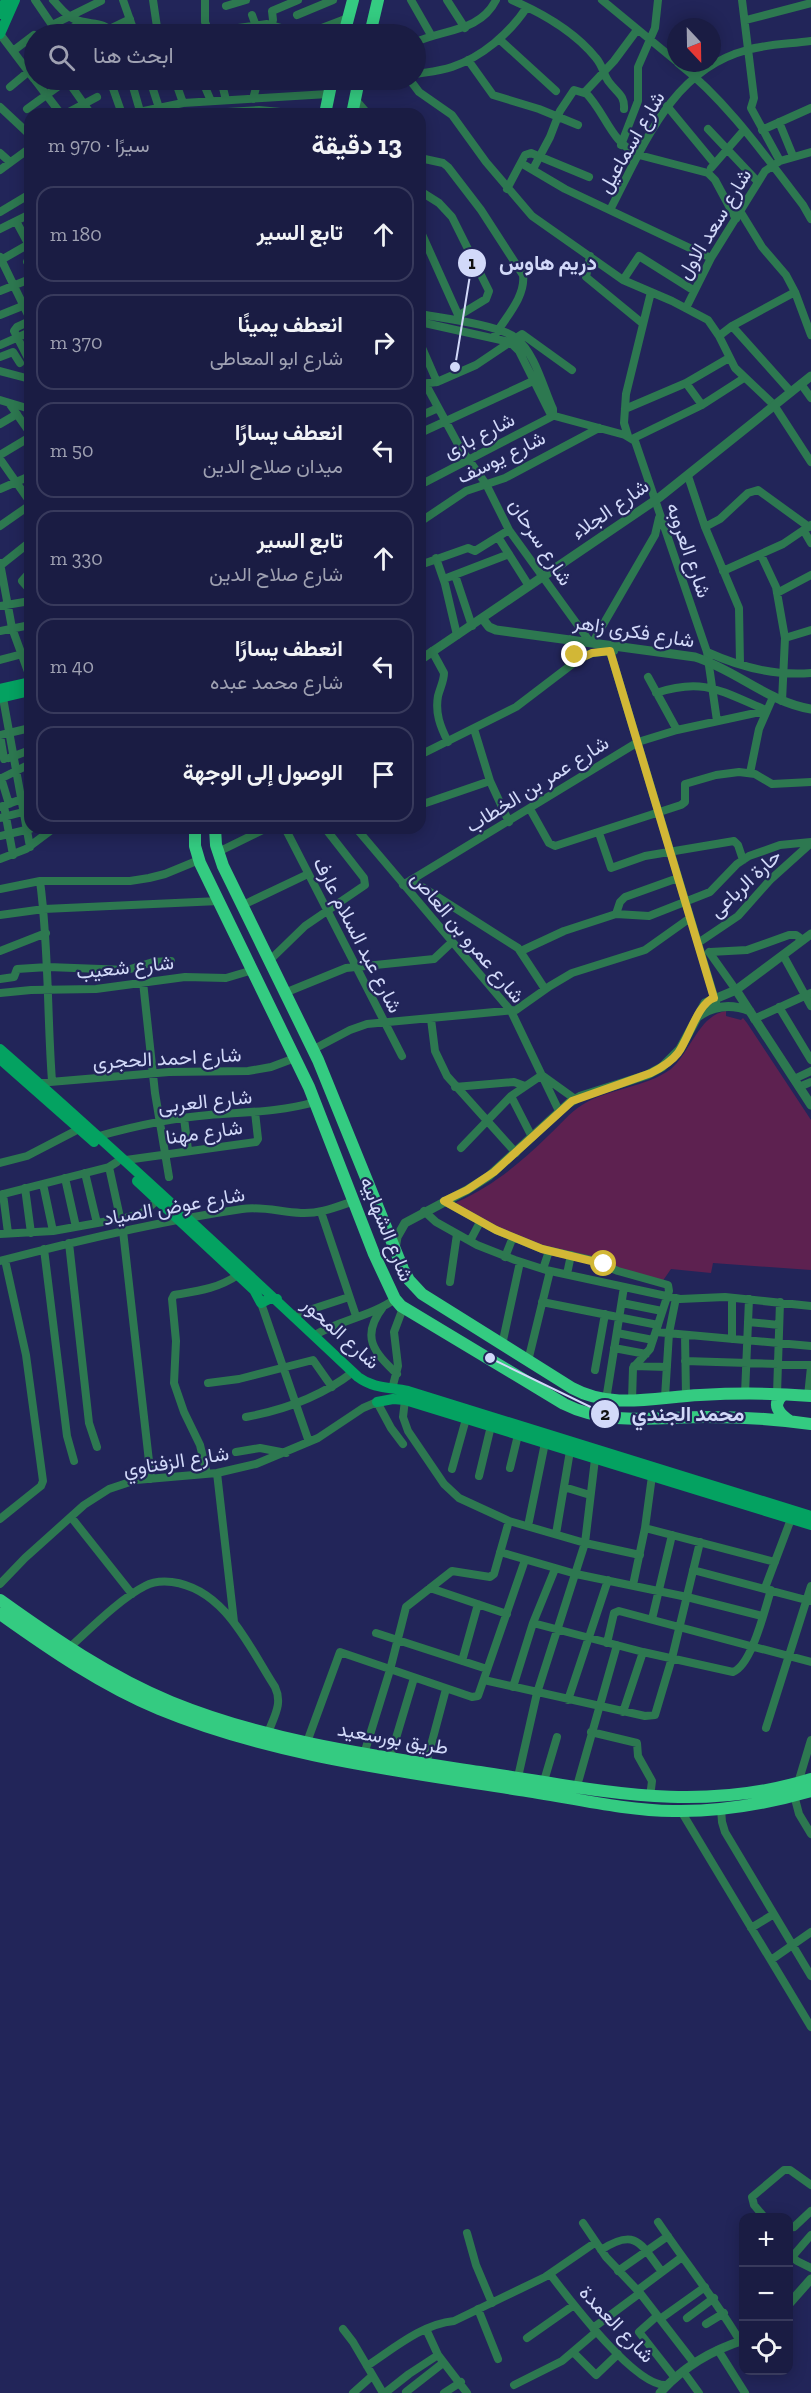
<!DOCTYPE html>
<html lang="ar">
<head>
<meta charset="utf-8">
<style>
	:root { --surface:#1a1c43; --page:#27294e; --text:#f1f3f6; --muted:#9fa1b2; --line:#383a5c }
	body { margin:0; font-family:"Zilla Slab",Vazirmatn,serif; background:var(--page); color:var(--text); direction:rtl }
	.controls { position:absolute; right:18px; bottom:18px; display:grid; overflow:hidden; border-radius:12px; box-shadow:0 3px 15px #0003 }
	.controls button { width:54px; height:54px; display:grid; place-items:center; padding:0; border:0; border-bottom:2px solid var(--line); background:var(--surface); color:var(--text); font:30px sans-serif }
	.compass { position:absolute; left:667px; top:18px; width:54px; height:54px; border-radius:50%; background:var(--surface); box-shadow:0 3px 15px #0003; rotate:158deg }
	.stop { position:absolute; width:18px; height:18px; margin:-14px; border:4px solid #d2b736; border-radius:50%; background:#fff }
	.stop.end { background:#d2b736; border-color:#fff; box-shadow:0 2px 6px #0008 }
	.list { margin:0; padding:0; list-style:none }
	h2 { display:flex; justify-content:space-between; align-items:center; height:78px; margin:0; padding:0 24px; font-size:26px }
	h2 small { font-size:20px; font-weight:400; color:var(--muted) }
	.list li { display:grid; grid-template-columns:39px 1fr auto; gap:18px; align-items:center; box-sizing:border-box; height:96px; margin:0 12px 12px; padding:0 12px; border:2px solid var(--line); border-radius:18px }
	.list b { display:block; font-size:22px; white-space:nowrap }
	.list p { margin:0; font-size:20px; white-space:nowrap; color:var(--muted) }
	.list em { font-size:20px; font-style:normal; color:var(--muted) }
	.icon { flex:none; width:33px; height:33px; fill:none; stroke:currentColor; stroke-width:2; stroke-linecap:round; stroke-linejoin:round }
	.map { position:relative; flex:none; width:811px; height:2393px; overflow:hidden; direction:ltr }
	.search { position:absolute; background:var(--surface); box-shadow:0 3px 15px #0003; left:24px; top:24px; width:402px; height:66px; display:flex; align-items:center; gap:15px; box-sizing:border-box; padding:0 21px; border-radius:33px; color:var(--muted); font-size:22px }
	.panel { position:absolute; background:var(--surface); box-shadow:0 3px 15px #0003; left:24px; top:108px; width:402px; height:726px; border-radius:18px; direction:rtl }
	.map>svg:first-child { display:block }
	.green { fill:#5d2150 }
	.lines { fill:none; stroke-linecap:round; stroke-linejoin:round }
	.minor { stroke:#2d7850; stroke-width:8 }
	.tertiary { stroke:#2d7850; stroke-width:9 }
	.secondary { stroke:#04a261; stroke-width:10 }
	.trunk { stroke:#34cb81; stroke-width:12 }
	.route { stroke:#d2b736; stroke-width:8 }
	.labels { text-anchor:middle; stroke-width:4.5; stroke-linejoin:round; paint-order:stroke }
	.street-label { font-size:20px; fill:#d2d9f9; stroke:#222559 }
	.leader { fill:none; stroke:#d2d9f9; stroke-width:2 }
	.callout-dot { fill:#d2d9f9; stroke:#222559; stroke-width:2 }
	.mark-label { font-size:18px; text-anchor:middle; font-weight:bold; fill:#111 }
	.callout-label { font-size:21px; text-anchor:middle; font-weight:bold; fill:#d2d9f9; stroke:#222559; stroke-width:4.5; stroke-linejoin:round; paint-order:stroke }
</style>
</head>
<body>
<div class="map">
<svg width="811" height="2393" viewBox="0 0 811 2393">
	<rect width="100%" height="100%" fill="#222559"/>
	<path class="green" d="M 726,1011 L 726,1016 L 741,1020 L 743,1018 L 747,1023 L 811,1120 L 811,1270 L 713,1263 L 711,1273 L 671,1269 L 662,1282 L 523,1240 L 455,1206 L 457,1202 C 493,1186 520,1163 548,1136 C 559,1126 570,1112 582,1105 C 609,1088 645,1088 671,1069 C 690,1053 699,1015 726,1011 Z"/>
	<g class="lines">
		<path class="minor" d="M 35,0 L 52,25 L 101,1
			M 53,0 C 59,6 66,16 74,19 C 90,26 103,20 114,34
			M 123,0 L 135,34
			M 153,0 L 158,34
			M 205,0 L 205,22 L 210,34
			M 411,0 L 431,35
			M 447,0 L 465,28
			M 512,0 C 542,13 576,33 596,58 C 603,66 604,76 609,82 C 617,93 625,95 624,109
			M 602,0 L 676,61
			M 742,0 L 754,98 L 751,108 L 780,161
			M 226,6 L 246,0
			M 252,15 L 256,26
			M 297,15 L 333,0
			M 746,20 L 811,3
			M 209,32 L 267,24 L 303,34
			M 0,34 L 34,79
			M 61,34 L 83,22
			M 99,34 L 130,19
			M 269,34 L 273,20 L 272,11 L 298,0
			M 306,34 L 348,18
			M 499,39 L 556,91
			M 416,42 C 444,29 480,32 496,0
			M 13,51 L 34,35
			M 468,60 L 493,95 L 539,109 L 578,125
			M 678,63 C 726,100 766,157 803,205 L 811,219
			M 416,74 C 428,72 440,71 452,67 C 482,57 510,33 527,7
			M 35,80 L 61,114
			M 67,80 L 91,114
			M 110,80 L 122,114
			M 131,80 L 140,111
			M 150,80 L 161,114
			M 175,80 L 183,103
			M 202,80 L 211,101
			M 221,80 L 226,100
			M 410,80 L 419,92 L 452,115 L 486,162 L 532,216 L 623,280 L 672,301 L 708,320 L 719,336 L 735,368 L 774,405 L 811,462
			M 10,87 L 34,67
			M 585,92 C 606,113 610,142 639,155 L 708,173 L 715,180 L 736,219
			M 253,99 L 258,80
			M 355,99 L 368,114
			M 667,106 L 714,163
			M 0,107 L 30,135
			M 27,109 L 67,80
			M 65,114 L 97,97
			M 129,114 L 183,103 L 328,94
			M 194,114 L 259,110 L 302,114
			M 779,122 L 793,156
			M 708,129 L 758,182
			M 762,130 L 811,108
			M 621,145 L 638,101 L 638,67 L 655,28 L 658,0
			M 0,153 L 10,162
			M 420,158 L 443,163 L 448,167 L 481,210 L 523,275 C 526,297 504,319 494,337
			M 521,163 L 565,189 L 711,258
			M 711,168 L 744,130
			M 533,169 L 550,137 L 560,111 L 574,90 L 584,93 L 614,61 L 637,30
			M 0,170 L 30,148
			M 507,189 L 525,155 L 531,153 L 589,177
			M 420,191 L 439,203 L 452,217 L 489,291 L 486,299 L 458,316
			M 610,210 C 643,147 671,70 747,50 C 767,44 790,44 811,41
			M 740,211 L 762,247 L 786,275 L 795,292 L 811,335
			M 0,212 L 30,194
			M 16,221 L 30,247
			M 0,229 L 30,214
			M 420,230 L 460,319
			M 590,256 L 586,277 L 642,323
			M 0,257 L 30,319
			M 1,260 L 29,244
			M 27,262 L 30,261
			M 623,280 L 639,256 L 693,290
			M 0,291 L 30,279
			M 686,308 L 711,258 L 765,171 L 780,161 L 811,152
			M 420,314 C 442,318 500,325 516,338 C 535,353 543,387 553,409 L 553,416
			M 0,315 L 30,303
			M 30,321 L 17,327 L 14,331 L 30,362
			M 420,322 L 510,342 L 519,351 L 551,415 L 625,435 L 635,441 L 707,652 L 717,721
			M 732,326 L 791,392
			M 719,336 L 732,326 L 795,292
			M 420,343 L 437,382
			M 0,345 L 30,332
			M 0,357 L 13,352 L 20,363
			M 0,371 L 30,379
			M 686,383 L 702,405
			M 420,384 L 437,382 L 476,365 L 522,334 L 572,370
			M 801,384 L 811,398
			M 426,385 L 459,446 L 486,484 L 509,530 L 590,642
			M 0,400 L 30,409
			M 9,403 L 30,433
			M 625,409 L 686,383 L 729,358
			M 420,416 L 438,408
			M 0,424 L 17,414
			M 420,433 L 533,381
			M 628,436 L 624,423 L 626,394 L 651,292
			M 632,439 L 702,405 L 744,378
			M 0,455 L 30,437
			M 0,459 L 30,502
			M 688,476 L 705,527 L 739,608 L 740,664
			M 420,485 L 553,416
			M 0,489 L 30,476
			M 420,522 L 466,491 L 505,478 L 599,428
			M 0,526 L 30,505
			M 705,527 L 720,519 L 748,493 L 758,490 L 809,527
			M 804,531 L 811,543
			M 498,537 L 529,586
			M 761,555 L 776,587 L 785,638 L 782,701
			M 436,558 L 445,584 L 457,635
			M 0,563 L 12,628 L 30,677
			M 1,565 L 30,542
			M 420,565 L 468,548 L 475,551 L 509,530
			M 723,571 L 783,544 L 811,525
			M 30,572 L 22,581 L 30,590
			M 455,575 L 472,626
			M 444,579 L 509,554
			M 777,593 L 811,575
			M 0,606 L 30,601
			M 0,631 L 30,625
			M 785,638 L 811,630
			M 571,639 L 575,646 L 575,661
			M 593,642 L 655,535 L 659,518
			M 432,651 L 444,673 C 444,681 440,688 438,696 C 435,713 440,726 448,742
			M 610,651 L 716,1003
			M 707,652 C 740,667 775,676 811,673
			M 0,660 L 30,652
			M 648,677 L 677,730
			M 656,693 C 705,677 722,692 766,710
			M 3,698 L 30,847
			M 474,729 L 490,781 L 509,822
			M 420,755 L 516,707 L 579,659 L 592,653 L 614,651
			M 9,758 L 30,750
			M 4,759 L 0,735 L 30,728
			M 750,773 L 759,729 L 773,697
			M 1,778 L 9,804
			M 0,779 L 30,764
			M 420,805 L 490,781
			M 4,806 L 13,855
			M 0,807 L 30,796
			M 530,809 L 549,843 L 555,846 L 681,805 L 685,802 L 685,784 L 716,775 L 739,772 L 755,774 L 772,784 L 811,782
			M 0,818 L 23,812
			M 285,828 L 402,1056
			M 356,828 L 511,1011 L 559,1111
			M 599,833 L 611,868 L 645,856 L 734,841 L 738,845 L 743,860
			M 0,836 L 30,829
			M 218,852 L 267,828
			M 0,859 L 26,849 L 54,828
			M 411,880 L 518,948 L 545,989
			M 40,881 C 49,948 47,1014 52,1081
			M 403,885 L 638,742 L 677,730 L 765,711
			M 0,889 L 40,881 L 130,881 L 149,878 L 165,874 L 199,860
			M 243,905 L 308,874
			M 616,914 L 620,902 L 625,897 L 678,878
			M 0,915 L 44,909 L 219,901
			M 698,943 L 738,916 L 770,880 L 811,843
			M 0,951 L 46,933
			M 521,951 L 564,931 L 616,914 L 649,916 L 710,892 L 737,864 L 749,856 L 780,845 L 811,842
			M 709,952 L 736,990
			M 710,952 L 747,950 L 789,935 L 796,935 L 803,940
			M 783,955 L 811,1006
			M 270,960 L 305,926 L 365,885 L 364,878 L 325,828
			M 0,979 L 14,977 L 17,969 L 48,967 L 127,970 L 153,962 L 171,961
			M 143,982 L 155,1093 L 169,1177
			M 287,992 L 346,968 L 434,959 L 451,943
			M 0,993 L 31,990 L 96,989 L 185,977 L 226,978 L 253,970
			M 779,1007 L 811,1060
			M 431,1019 L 435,1051 L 447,1076 L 516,1153
			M 754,1019 L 811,993
			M 314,1049 L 350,1030 L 367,1024 L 516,1010 L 550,986 L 572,973 L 645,950 L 690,918
			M 543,1076 L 575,1099
			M 794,1079 L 811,1071
			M 38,1083 L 169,1072 L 248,1071 L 271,1067 L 295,1058
			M 455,1087 L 514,1082 L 525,1086
			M 799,1087 L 811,1082
			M 511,1096 L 532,1137
			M 184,1118 L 188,1150
			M 99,1136 C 135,1126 171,1118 209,1115 C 245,1112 280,1112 315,1102
			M 461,1148 L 511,1096 L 542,1075
			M 126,1160 L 256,1142 L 258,1139 L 255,1112
			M 0,1163 L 27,1156 L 79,1129
			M 109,1167 L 123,1231 L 151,1479
			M 85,1173 L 97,1223
			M 65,1178 L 76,1227
			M 43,1184 L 53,1231
			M 25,1188 L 31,1233
			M 3,1194 L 8,1233
			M 0,1195 L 109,1167 L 117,1162
			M 444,1201 L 496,1230 L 542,1249 L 591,1260 L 618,1271 L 668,1285 L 669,1291 L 650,1349 L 633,1368 L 632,1400
			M 424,1211 L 436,1222 L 477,1245 L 515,1260 L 546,1270 L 680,1299 L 725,1297 L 811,1306
			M 321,1212 L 356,1316
			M 0,1234 L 53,1231 L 125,1218 L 142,1213 L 158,1200
			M 470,1241 L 480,1222
			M 69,1243 L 89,1423 L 97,1447
			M 44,1249 L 67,1436 L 74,1461
			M 505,1257 L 513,1237
			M 0,1261 C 80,1240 160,1221 242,1209 C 262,1206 280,1212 301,1213 C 320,1214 336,1207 354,1201
			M 543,1269 L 549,1251
			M 567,1274 L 571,1255
			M 450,1282 L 457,1234
			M 542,1302 L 658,1325
			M 261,1303 L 309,1442
			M 622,1303 L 662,1311
			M 383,1307 C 360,1337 374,1352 397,1374
			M 294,1315 L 349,1297
			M 748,1322 L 779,1325
			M 656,1332 L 811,1346
			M 617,1333 L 653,1340
			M 315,1335 C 340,1320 372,1316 395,1299
			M 685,1335 L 686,1396
			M 732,1339 L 732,1298
			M 502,1345 L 520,1262
			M 614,1348 L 646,1354
			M 528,1361 L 550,1271
			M 685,1361 L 811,1365
			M 634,1366 L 667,1367
			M 595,1370 L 605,1314
			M 208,1383 L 239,1379 L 313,1360 L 332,1387
			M 392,1389 L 398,1366 L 394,1332 L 403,1308
			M 745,1394 L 749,1299
			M 777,1394 L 780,1302
			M 808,1396 L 811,1367
			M 665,1397 L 669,1333 L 676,1298
			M 405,1400 L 403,1417 L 408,1431 L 444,1484 L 459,1498 L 509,1521 L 585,1543 L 640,1555
			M 606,1400 L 624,1287
			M 246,1417 C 284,1410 322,1396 353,1372
			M 236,1452 L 260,1448 L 286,1453
			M 510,1468 L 518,1435
			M 452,1469 L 466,1419
			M 217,1473 L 234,1622
			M 207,1474 L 200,1445 L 184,1412 L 174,1383 L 176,1341 L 172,1299 L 174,1295 C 198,1291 217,1289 238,1275
			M 479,1476 L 491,1426
			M 564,1487 L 590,1495
			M 71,1517 L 132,1594
			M 0,1519 L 41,1486 L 43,1481 L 26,1355 L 5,1260
			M 528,1526 L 545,1443
			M 645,1528 L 775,1562
			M 556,1534 L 570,1451
			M 500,1552 L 576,1574 L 687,1597 L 762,1616
			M 693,1570 L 810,1601
			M 0,1584 L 25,1558 L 84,1505 L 109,1489 L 136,1480 L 217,1473 L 256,1464 L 318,1438 L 363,1408 L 377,1402 L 391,1428 L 403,1444
			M 633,1585 L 645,1528 L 652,1476
			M 430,1588 L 507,1614
			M 765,1588 L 791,1519
			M 652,1619 L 672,1535
			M 533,1623 L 643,1652 L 733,1672 C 752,1665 765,1608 771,1590
			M 376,1633 L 487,1669
			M 607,1643 L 614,1613 L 619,1611 L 811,1662
			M 70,1647 C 91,1628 121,1598 145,1586 C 154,1581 163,1581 172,1582 C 225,1589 249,1647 275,1687 C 283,1704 274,1716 268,1733
			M 462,1661 L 478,1604
			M 484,1680 L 645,1716 L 655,1715 L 672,1658 L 700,1542
			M 513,1687 L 533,1623 L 555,1569
			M 568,1700 L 608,1580
			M 623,1712 L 643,1652
			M 766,1728 L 811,1586
			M 591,1732 L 637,1743 L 638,1756 L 652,1781 L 650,1797
			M 307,1742 L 340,1652 L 472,1697 L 478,1696 L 525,1560
			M 364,1754 L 390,1670 L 406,1607 L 452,1571 L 490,1577 L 494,1574 L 509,1521
			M 390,1758 L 414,1678
			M 426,1764 L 446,1689
			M 518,1777 L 537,1693 L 585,1543 L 595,1459
			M 544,1781 L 557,1737
			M 798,1783 L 811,1740
			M 577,1786 L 617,1645
			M 794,1795 L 799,1814 L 811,1834
			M 721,1809 L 722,1822 L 725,1832 L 811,1976
			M 681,1811 L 811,2027
			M 751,1928 L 774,1914
			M 771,1960 L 811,1932
			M 765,2218 L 754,2205 L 752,2197 L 784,2170 L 790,2170 L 811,2185
			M 658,2222 C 685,2262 715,2299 740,2341
			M 583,2223 L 606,2257 L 640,2293 L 694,2363
			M 794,2227 L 811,2211
			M 467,2233 L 476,2265 L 492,2303
			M 601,2250 C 636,2227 641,2244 662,2272
			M 790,2255 L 797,2261 L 811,2268
			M 792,2257 L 811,2235
			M 618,2271 L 668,2236
			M 550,2274 C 569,2299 636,2388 667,2385
			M 638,2290 L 682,2257
			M 478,2309 L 498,2359
			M 657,2316 L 639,2332 L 675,2378
			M 687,2318 L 714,2298
			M 660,2319 L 705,2287
			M 706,2324 L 724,2313
			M 593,2328 L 640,2293
			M 343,2329 L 353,2342 L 383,2393
			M 426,2329 L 438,2355 L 467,2393
			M 527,2338 L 574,2305
			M 718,2350 L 745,2393
			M 573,2352 L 596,2375 L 618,2354
			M 367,2366 C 393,2349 422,2324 454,2321 L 545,2277 L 596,2242
			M 683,2371 L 699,2393
			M 514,2385 L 562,2361 L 596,2332
			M 406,2392 L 443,2363
			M 353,2393 L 372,2376
			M 385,2393 L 409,2374 L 438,2355
			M 444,2393 L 461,2382"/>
		<path class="tertiary" d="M 482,618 L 489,627 L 496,630 L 695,657 C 736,670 768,702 811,709
			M 420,660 L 660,497 L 811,376
			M 736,990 L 811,1105
			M 699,1016 C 715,1005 732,1004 750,1011
			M 395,1249 L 397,1237 L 405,1223 L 467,1190 L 489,1176 L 569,1103 L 581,1096 L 647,1075 L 662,1067 L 680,1049 L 705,1003 L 736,990 L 811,934
			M 788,2305 L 811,2279
			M 660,2393 C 682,2368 712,2350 744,2340"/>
		<path class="secondary" d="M 0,14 L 6,0
			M 0,34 L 15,0
			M 0,689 L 30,682
			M 0,698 L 30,691
			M 0,1049 C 122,1156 240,1266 358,1377 C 374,1389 390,1387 408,1391 L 811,1516
			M 0,1059 L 94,1142
			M 137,1181 L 254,1290 L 261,1303 L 269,1299 L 277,1299
			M 377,1402 L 393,1399 L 405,1400 L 811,1525"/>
		<path class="trunk" d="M 344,34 L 353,0
			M 370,34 L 378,0
			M 325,114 L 332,80
			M 352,114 L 359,80
			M 195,828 L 195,846 L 200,863 L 309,1087 L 374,1254 L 395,1299 L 401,1306 L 564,1404 C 607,1426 658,1417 705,1417 C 740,1417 776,1419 811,1424
			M 215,828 L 216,845 L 223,866 L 318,1060 L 403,1269 L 409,1280 L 422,1294 L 572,1388 C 612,1410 656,1397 700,1395 C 736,1393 774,1393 811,1396
			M 783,1395 C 771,1404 779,1414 790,1421
			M 0,1600 C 53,1638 110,1677 171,1702 C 269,1742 376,1756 480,1772 C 596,1789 694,1815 811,1779
			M 0,1614 C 49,1649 103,1686 159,1709 C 273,1756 399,1771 520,1790 C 568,1797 626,1811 673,1811 C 720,1812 766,1804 811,1791"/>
	</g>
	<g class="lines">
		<path class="route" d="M 575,655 L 575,661 L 592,653 L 610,651 L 714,998 C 698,1003 689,1038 678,1053 C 671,1062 661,1068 651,1073 L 572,1101 L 494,1172 L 467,1190 L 444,1201 L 496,1230 L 542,1249 L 604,1264"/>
	</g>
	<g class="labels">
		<g class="street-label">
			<text transform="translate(631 142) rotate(-60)" y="7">شارع اسماعيل</text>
			<text transform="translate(714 224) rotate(-59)" y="7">شارع سعد الاول</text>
			<text transform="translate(479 435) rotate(-27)" y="7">شارع بارى</text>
			<text transform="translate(501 457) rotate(-26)" y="7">شارع يوسف</text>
			<text transform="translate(610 509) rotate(-35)" y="7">شارع الجلاء</text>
			<text transform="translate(541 542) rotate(57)" y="7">شارع سرحان</text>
			<text transform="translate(689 550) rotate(71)" y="7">شارع العروبه</text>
			<text transform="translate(634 631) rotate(9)" y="7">شارع فكرى زاهر</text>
			<text transform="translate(537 784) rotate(-32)" y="7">شارع عمر بن الخطاب</text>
			<text transform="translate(745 883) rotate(-43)" y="7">حارة الرباعى</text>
			<text transform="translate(358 935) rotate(63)" y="7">شارع عبد السلام عارف</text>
			<text transform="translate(468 937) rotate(50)" y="7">شارع عمرو بن العاص</text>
			<text transform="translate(125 967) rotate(-6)" y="7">شارع شعيب</text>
			<text transform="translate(167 1058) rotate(-3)" y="7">شارع احمد الحجرى</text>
			<text transform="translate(205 1101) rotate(-6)" y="7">شارع العربى</text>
			<text transform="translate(204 1132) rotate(-8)" y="7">شارع مهنا</text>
			<text transform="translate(174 1206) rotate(-10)" y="7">شارع عوض الصياد</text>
			<text transform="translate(387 1229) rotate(68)" y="7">شارع الشهابيه</text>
			<text transform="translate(341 1333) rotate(42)" y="7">شارع المحور</text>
			<text transform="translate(176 1461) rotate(-9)" y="7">شارع الزفتاوي</text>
			<text transform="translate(393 1738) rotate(10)" y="7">طريق بورسعيد</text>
			<text transform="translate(617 2324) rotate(46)" y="7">شارع العمدة</text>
		</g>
	</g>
	<path class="leader" d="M455 367L472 263M490 1358L605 1414"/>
	<g class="callout-dot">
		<circle cx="455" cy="367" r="6"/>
		<circle cx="490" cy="1358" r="6"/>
		<circle cx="472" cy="263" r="15"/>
		<circle cx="605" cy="1414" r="15"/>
	</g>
	<g class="mark-label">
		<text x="472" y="269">1</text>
		<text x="605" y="1420">2</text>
	</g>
	<g class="callout-label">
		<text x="548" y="270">دريم هاوس</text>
		<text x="688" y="1421">محمد الجندي</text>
	</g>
</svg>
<div class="controls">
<button>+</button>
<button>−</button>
<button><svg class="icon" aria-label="locate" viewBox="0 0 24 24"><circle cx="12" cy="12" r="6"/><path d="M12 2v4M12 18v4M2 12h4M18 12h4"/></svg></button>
</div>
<svg class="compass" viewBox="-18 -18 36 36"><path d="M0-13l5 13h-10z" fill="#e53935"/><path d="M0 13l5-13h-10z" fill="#9fa1b2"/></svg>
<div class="stop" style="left:604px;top:1264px"></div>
<div class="stop end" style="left:575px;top:655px"></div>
<div class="search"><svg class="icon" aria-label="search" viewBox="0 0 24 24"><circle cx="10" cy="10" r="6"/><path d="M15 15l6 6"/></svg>ابحث هنا</div>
<section class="panel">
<h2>13 دقيقة<small>سيرًا · 970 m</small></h2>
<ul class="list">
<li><svg class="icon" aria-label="ahead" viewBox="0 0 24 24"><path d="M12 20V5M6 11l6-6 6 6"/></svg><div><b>تابع السير</b></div><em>180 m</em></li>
<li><svg class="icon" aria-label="right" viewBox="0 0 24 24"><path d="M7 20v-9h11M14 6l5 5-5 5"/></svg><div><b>انعطف يمينًا</b><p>شارع ابو المعاطى</p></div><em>370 m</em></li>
<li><svg class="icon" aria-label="left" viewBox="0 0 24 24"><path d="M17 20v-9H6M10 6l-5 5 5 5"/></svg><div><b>انعطف يسارًا</b><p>ميدان صلاح الدين</p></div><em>50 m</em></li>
<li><svg class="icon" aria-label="ahead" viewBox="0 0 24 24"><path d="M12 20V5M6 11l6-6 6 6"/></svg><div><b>تابع السير</b><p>شارع صلاح الدين</p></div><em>330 m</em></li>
<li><svg class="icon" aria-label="left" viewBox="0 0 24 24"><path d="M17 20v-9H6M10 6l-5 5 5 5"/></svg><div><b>انعطف يسارًا</b><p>شارع محمد عبده</p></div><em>40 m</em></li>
<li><svg class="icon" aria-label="arrive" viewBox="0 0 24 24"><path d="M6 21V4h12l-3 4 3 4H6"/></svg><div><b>الوصول إلى الوجهة</b></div></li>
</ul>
</section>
</div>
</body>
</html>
